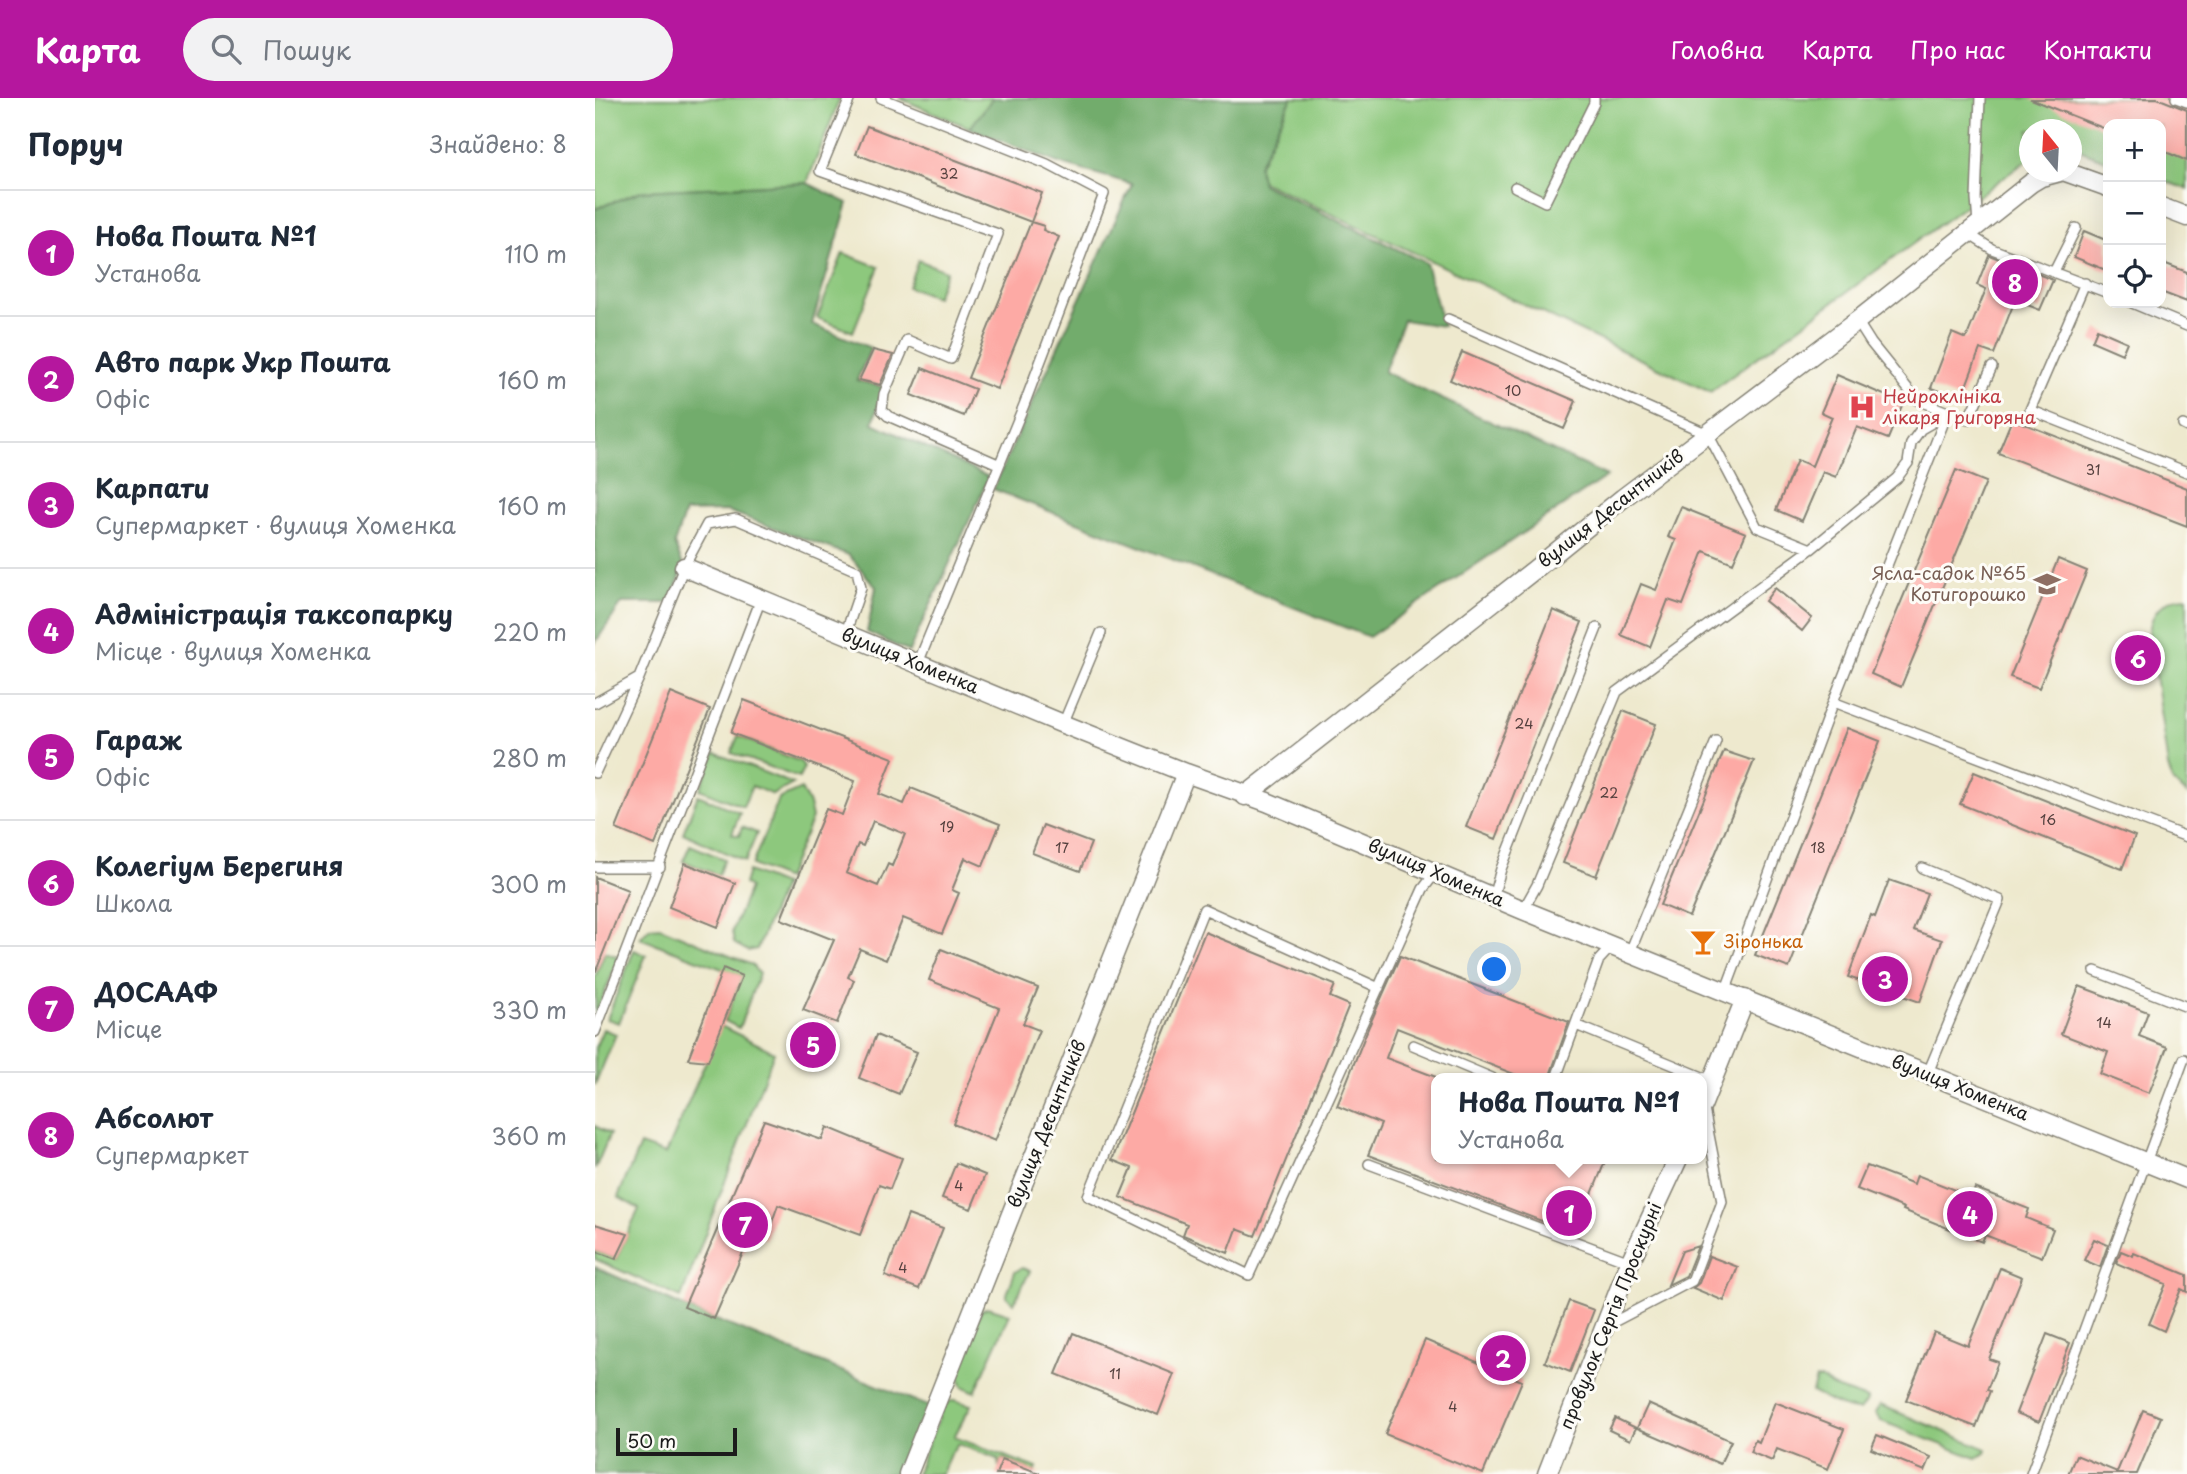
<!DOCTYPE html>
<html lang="uk">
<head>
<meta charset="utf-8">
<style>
	:root { --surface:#fff; --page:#f2f2f3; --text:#1f2937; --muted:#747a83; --line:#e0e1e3; --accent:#b5179e }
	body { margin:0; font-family:"Playpen Sans",sans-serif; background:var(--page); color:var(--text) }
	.controls { position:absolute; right:21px; top:21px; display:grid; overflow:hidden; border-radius:14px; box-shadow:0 7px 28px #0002 }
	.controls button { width:63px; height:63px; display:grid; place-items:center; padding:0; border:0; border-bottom:2px solid var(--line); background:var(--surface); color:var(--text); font:35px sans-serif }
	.compass { position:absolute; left:1424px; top:21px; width:63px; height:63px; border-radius:50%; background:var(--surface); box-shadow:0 7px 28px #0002; rotate:342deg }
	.scale { position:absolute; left:21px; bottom:18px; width:121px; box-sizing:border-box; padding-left:7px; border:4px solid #1c1c1c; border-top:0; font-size:19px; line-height:24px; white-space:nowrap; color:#1c1c1c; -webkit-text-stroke:5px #fdfcf7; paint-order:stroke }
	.you { position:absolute; left:900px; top:872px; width:24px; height:24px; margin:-18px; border:5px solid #fff; border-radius:50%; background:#1a73e8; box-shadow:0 0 0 10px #1a73e833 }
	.badge { display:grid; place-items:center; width:46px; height:46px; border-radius:50%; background:var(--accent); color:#fff; font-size:23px; font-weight:700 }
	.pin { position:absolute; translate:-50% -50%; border:4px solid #fff; box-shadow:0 2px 7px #0006 }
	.popup { position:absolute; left:836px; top:975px; width:276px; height:91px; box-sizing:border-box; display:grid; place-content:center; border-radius:14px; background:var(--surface); filter:drop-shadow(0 2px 5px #0005); font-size:23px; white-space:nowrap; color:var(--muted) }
	.popup b { font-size:26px; color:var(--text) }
	.popup::after { content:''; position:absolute; left:50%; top:100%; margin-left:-14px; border:14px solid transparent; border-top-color:var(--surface) }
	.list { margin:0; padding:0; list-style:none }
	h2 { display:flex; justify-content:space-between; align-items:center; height:91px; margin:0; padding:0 28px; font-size:30px }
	h2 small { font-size:23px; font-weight:400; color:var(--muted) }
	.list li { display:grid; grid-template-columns:46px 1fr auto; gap:21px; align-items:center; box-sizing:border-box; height:126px; padding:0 28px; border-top:2px solid var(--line) }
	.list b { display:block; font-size:26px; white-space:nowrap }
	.list p { margin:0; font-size:23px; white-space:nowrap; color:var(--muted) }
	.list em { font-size:23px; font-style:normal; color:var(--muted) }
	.icon { flex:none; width:38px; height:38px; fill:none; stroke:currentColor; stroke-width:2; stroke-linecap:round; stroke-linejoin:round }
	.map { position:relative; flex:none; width:1592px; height:1376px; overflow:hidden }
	header { display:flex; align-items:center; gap:42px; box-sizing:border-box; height:98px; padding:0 35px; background:var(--accent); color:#fff }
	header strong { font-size:33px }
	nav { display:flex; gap:38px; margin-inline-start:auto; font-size:24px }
	.search { width:490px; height:63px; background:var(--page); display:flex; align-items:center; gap:18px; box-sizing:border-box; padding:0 24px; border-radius:38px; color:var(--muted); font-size:26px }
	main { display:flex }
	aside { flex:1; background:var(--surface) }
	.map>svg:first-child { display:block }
	.green { fill:#8dc87d; stroke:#54724c; stroke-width:2 }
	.forest { fill:#72ac6c; stroke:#476444; stroke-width:2 }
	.building { fill:#fdaaa5; fill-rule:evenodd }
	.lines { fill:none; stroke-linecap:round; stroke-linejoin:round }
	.service-casing { stroke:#858275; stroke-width:12 }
	.minor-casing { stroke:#858275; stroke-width:21 }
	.service { stroke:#fff; stroke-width:9 }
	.minor { stroke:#fff; stroke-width:18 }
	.labels { text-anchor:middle; stroke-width:6; stroke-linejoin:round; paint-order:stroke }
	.number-label { font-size:14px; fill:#54403e }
	.health-label { font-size:18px; fill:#be3a42; stroke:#fdfcf7; text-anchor:start }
	.street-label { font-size:18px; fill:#1c1c1c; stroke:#fdfcf7 }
	.education-label { font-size:18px; fill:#785e54; stroke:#fdfcf7; text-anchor:end }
	.food-label { font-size:18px; fill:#c56008; stroke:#fdfcf7; text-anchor:start }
</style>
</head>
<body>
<header>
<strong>Карта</strong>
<div class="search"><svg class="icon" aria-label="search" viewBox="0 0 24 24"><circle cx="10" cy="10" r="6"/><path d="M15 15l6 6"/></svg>Пошук</div>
<nav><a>Головна</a><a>Карта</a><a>Про нас</a><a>Контакти</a></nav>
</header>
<main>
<aside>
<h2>Поруч<small>Знайдено: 8</small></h2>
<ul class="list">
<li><span class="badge">1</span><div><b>Нова Пошта №1</b><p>Установа</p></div><em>110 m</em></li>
<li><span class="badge">2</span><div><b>Авто парк Укр Пошта</b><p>Офіс</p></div><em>160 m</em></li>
<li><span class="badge">3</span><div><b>Карпати</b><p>Супермаркет · вулиця Хоменка</p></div><em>160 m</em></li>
<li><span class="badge">4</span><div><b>Адміністрація таксопарку</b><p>Місце · вулиця Хоменка</p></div><em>220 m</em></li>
<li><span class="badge">5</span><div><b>Гараж</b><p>Офіс</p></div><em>280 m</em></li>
<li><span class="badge">6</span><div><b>Колегіум Берегиня</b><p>Школа</p></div><em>300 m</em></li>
<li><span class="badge">7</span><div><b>ДОСААФ</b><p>Місце</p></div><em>330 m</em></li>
<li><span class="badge">8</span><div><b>Абсолют</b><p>Супермаркет</p></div><em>360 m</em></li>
</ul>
</aside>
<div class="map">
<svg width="1592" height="1376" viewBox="0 0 1592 1376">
	<rect width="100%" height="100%" fill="#fdfcf7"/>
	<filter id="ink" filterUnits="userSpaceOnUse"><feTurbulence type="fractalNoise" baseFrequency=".0143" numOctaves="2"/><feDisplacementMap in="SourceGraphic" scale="14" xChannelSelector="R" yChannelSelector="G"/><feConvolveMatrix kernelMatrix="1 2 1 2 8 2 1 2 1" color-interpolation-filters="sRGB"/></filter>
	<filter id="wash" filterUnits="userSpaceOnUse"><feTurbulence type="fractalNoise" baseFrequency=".00686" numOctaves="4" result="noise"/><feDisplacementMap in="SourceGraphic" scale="28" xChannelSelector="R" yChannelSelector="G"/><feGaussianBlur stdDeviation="1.57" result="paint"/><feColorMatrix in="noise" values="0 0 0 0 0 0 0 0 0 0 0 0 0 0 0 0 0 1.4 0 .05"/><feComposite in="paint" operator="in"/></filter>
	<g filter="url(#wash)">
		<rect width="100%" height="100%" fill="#eee9ce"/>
		<path class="green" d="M 0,0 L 245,0 L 212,85 L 46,93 L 0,111 Z
			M 304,0 L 398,0 L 375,30 Z
			M 697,0 L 1592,0 L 1592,91 L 1566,82 L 1566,26 L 1513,26 L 1513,63 L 1477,49 L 1476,32 L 1434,32 L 1434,61 L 1115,294 L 658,79 Z
			M 248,155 L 284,169 L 258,234 L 222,220 Z
			M 323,162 L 351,173 L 341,199 L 313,189 Z
			M 1592,499 L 1592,696 L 1578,684 L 1573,669 L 1554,535 C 1556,513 1570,499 1592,499 Z
			M 143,638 L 206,664 L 209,669 L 204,680 L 136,655 Z
			M 120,655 L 198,686 L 178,697 L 157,688 L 148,709 L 105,691 Z
			M 206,691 L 214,706 L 217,720 L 191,781 L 157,767 L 184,701 Z
			M 103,697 L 145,715 L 137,736 L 144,738 L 147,729 L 162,735 L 150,764 L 88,735 Z
			M 95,747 L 129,761 L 123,777 L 88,763 Z
			M 153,773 L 188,787 L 162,851 L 153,853 L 139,845 L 137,833 L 154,790 L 149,786 Z
			M 65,829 L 157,867 L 164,876 L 144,930 L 130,923 L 146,878 L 45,840 L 54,830 Z
			M 39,852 L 51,857 L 24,925 L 12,921 Z
			M 10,854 L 24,859 L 1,916 L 0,879 Z
			M 126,928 L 179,954 L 86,1200 L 0,1161 L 0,1153 L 21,1161 L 44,1111 L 23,1099 L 45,1047 L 71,1056 Z
			M 8,931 L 21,936 L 0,987 L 0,950 Z
			M 0,1028 L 15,1036 L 0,1071 Z
			M 427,1170 L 435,1173 L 419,1205 L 412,1199 L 412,1196 L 420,1174 Z
			M 393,1209 L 415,1216 L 380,1294 L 367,1288 L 363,1276 L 366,1264 L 386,1212 Z
			M 1221,1281 L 1227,1281 L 1237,1289 L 1272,1301 L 1272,1303 L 1265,1312 C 1248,1312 1231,1301 1217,1294 Z
			M 359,1302 L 376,1307 L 359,1339 L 442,1370 L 439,1376 L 434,1371 L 408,1361 L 404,1367 L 403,1361 L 363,1346 L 355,1356 L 347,1376 L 321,1376 L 347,1312 L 353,1304 Z
			M 1285,1307 L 1392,1351 L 1391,1355 L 1381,1360 L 1286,1323 L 1280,1315 Z"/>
		<path class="forest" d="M 398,0 L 697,0 L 663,68 L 667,86 L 831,165 L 848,228 L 808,222 L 789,274 L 1012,378 L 774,539 L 398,391 L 537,86 L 463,65 L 375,30 Z
			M 212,85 L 253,105 L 217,226 L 276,250 L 262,282 L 288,289 L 278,325 L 394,379 L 314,554 L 272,534 L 281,489 L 254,457 L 133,413 L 90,414 L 79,446 L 89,469 L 74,505 L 27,505 L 0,545 L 0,111 L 46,93 Z
			M 0,1169 L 89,1209 L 338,1310 L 312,1376 L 0,1376 Z"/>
		<g id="blocks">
			<path class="building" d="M 1562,0 L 1592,12 L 1592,63 L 1566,52 L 1566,26 L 1513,26 L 1513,32 L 1435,1 Z
				M 272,28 L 447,95 L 436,124 L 261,56 Z
				M 436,124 L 449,128 L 448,132 L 464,139 L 402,291 L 373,280 Z
				M 1489,133 L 1513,143 L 1513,173 L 1479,159 Z
				M 1394,157 L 1458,182 L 1445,212 L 1420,202 L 1399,256 L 1385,251 L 1366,301 L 1336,290 L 1357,235 L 1371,241 L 1391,191 L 1382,187 Z
				M 1566,164 L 1592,174 L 1592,204 L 1566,194 Z
				M 1502,231 L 1532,244 L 1527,256 L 1497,243 Z
				M 278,252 L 298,257 L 285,287 L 264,282 Z
				M 867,254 L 981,303 L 969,331 L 855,282 Z
				M 327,270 L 380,291 L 369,318 L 316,297 Z
				M 1242,277 L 1308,305 L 1293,341 L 1262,329 L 1241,379 L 1228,374 L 1207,423 L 1181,412 L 1202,362 L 1217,368 L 1237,319 L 1226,314 Z
				M 1417,321 L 1592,390 L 1592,428 L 1403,355 Z
				M 1361,372 L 1391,384 L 1306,589 L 1276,576 Z
				M 1086,409 L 1151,435 L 1138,465 L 1109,453 L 1088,507 L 1073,502 L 1055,549 L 1026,537 L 1046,486 L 1061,492 L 1081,442 L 1073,439 Z
				M 1463,461 L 1492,473 L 1444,590 L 1415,579 Z
				M 1180,490 L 1217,520 L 1207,533 L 1170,503 Z
				M 958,512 L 987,524 L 901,741 L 871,729 Z
				M 76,595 L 115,611 L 60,747 L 21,731 Z
				M 149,602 L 298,660 L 284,696 L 309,706 L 316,690 L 405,726 L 388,768 L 370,760 L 357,792 L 364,795 L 347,836 L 308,820 L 291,862 L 265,851 L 253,879 L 259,882 L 242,925 L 208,912 L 239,842 L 186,821 L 231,711 L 247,717 L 260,683 L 136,635 ZM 278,723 L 310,736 L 297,768 L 293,766 L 283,788 L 251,775 L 263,746 L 268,748 Z
				M 1028,613 L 1061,626 L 1001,778 L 968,765 Z
				M 1252,630 L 1285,643 L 1194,870 L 1160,857 Z
				M 1129,653 L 1159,663 L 1094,819 L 1065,807 Z
				M 1379,674 L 1540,738 L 1527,771 L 1365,706 Z
				M 448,727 L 496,745 L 485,773 L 437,755 Z
				M 90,765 L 140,785 L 123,829 L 74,809 Z
				M 0,779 L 33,792 L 1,873 L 0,873 Z
				M 1294,782 L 1332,795 L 1318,832 L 1347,842 L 1325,904 L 1253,879 L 1276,817 L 1280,819 Z
				M 610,834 L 740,887 L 735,899 L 754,907 L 660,1138 L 642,1131 L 633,1155 L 588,1137 L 592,1126 L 525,1099 L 537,1070 L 517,1062 Z
				M 346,851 L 443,890 L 428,926 L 444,932 L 400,1043 L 358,1026 L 404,910 L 334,882 Z
				M 805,858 L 974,924 L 954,980 L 929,980 L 802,930 L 791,960 L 841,979 L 841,1061 L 1011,1061 L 981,1136 L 773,1057 L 786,1026 L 742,1008 L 774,928 Z
				M 128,870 L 147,878 L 113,963 L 93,961 Z
				M 1484,888 L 1553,914 L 1544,938 L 1572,949 L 1554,995 L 1505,976 L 1513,954 L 1466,936 Z
				M 281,937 L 322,954 L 304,996 L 264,980 Z
				M 169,1022 L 227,1042 L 232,1029 L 307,1060 L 295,1091 L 284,1087 L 265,1137 L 183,1107 L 171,1141 L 157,1134 L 119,1221 L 89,1209 Z
				M 361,1065 L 390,1077 L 376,1111 L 347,1100 Z
				M 1272,1068 L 1319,1086 L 1322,1077 L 1377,1099 L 1380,1090 L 1434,1111 L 1431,1120 L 1458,1131 L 1447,1159 L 1390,1137 L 1387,1144 L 1308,1112 L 1309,1110 L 1262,1091 Z
				M 313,1117 L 348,1130 L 324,1191 L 290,1178 Z
				M 0,1126 L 33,1136 L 21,1161 L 0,1153 Z
				M 1499,1141 L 1513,1147 L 1505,1169 L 1489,1162 Z
				M 1103,1148 L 1091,1178 L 1073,1187 L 1087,1153 Z
				M 1526,1153 L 1538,1158 L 1539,1155 L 1592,1177 L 1592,1194 L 1586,1191 L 1569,1233 L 1554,1226 L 1571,1186 L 1521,1165 Z
				M 1114,1158 L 1143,1169 L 1129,1203 L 1098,1190 L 1104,1185 Z
				M 1405,1170 L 1427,1179 L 1394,1261 L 1403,1264 L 1392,1292 L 1395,1293 L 1381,1329 L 1311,1302 L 1339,1234 L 1373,1248 Z
				M 974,1203 L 999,1212 L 975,1274 L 950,1264 Z
				M 478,1235 L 579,1276 L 563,1317 L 461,1276 Z
				M 1452,1236 L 1475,1245 L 1444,1324 L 1421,1315 Z
				M 830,1242 L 927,1283 L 888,1376 L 790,1336 Z
				M 1180,1304 L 1249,1331 L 1233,1371 L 1182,1351 L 1177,1363 L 1155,1354 L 1160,1342 L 1164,1344 Z
				M 1053,1306 L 1136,1343 L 1125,1366 L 1042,1330 Z
				M 1548,1312 L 1566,1319 L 1542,1376 L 1473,1376 L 1481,1357 L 1522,1374 Z
				M 1020,1320 L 1041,1330 L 1035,1342 L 1014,1332 Z
				M 1282,1337 L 1336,1359 L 1330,1373 L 1276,1351 Z
				M 407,1361 L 444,1375 L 444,1376 L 401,1376 Z"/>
		</g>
	</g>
	<g filter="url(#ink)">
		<use href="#blocks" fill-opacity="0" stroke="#858275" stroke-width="2"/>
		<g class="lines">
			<g class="service-casing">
				<path id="service" d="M 255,0 L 225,73 L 403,136 L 356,261 L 312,242 L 289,296 L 287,312 L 293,318 L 403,366
					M 286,0 L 452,66 L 509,96 L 429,307 L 323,565
					M 1581,0 L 1592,4
					M 920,89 L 950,104 L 999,5 L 999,0
					M 1383,126 L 1381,101 L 1385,0
					M 1372,135 L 1397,151 L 1513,195
					M 1459,174 L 1481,130
					M 1490,185 L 1435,312 L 1592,374
					M 1537,205 L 1592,228
					M 853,221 L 1113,336 L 1162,429 L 1216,451 L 1302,380 L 1313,365 L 1316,345 L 1326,331 L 1352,316
					M 1262,223 L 1276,245 L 1322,302 L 1373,322 L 1397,269
					M 1588,327 L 1592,329
					M 1238,604 L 1592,739
					M 0,605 L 44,580
					M 468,626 L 506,535
					M 0,675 L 44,580 L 89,469 L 112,426 L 141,421 L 262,473 L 266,490 L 250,537
					M 0,769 L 65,769
					M 1327,770 L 1405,802 L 1332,977
					M 898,799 L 906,771 L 1002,530
					M 928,812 L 942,787 L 1022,594 L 1216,451
					M 1035,854 L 1121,643
					M 1500,873 L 1592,909
					M 784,890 L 609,811 L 493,1098 L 654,1177 L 828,791 L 841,774
					M 1130,894 L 1238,604 L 1352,316
					M 981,927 L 1117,983
					M 0,934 L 166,501
					M 818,947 L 897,980
					M 961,980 L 1004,862 L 1017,848
					M 774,1066 L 1035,1164
					M 1011,1228 L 1097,1183 L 1127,1104 L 1108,1006
					M 1436,1376 L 1589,961"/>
			</g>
			<g class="minor-casing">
				<path id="minor" d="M 1471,74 L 1513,89
					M 1566,109 L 1592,119
					M 89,469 L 468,626 L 591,675 L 672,704 L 928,812 L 1592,1081
					M 650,698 L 939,472 L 1028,400 L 1262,223 L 1436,85 L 1446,79 L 1465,74
					M 1107,1008 L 1150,901
					M 313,1376 L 591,675
					M 952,1376 L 1035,1164 L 1083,1061"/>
			</g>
			<use href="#service" class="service"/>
			<use href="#minor" class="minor"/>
		</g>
	</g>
	<defs>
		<g id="hospital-bare" transform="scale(2.1)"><path d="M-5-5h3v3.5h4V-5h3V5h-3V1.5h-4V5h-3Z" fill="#e0444e" stroke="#fdfcf7" stroke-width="2.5" paint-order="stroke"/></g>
		<g id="school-bare" transform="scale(2.1)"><path d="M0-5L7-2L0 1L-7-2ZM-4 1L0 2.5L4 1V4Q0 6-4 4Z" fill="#8d6e63" stroke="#fdfcf7" stroke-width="2.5" paint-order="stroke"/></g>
		<g id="bar-bare" transform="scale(2.1)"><path d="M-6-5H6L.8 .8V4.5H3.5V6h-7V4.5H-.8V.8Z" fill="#e8710a" stroke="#fdfcf7" stroke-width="2.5" paint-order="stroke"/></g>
	</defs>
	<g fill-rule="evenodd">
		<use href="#hospital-bare" x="1267" y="309"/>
		<use href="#school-bare" x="1452" y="486"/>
		<use href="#bar-bare" x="1108" y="844"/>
	</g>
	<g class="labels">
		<g class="number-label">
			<text x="354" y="81">32</text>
			<text x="918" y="298">10</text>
			<text x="1498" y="377">31</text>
			<text x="929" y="631">24</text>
			<text x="1014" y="700">22</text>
			<text x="1453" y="727">16</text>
			<text x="352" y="734">19</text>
			<text x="467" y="755">17</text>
			<text x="1223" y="755">18</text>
			<text x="1509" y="930">14</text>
			<text x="364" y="1093">4</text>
			<text x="308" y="1175">4</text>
			<text x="520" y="1281">11</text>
			<text x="858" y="1314">4</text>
		</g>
		<g class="health-label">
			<text x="1288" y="305">Нейроклініка<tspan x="1288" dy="21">лікаря Григоряна</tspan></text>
		</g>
		<g class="street-label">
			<text transform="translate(1016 411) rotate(-38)" y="6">вулиця Десантників</text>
			<text transform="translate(315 563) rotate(22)" y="6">вулиця Хоменка</text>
			<text transform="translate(841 775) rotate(23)" y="6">вулиця Хоменка</text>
			<text transform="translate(1365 990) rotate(22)" y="6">вулиця Хоменка</text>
			<text transform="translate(452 1026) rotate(-68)" y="6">вулиця Десантників</text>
			<text transform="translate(1016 1218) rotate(-68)" y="6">провулок Сергія Проскурні</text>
		</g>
		<g class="education-label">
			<text x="1431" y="482">Ясла-садок №65<tspan x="1431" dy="21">Котигорошко</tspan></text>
		</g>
		<g class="food-label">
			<text x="1129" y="850">Зіронька</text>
		</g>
	</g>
</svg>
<div class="controls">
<button>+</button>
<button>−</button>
<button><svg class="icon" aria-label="locate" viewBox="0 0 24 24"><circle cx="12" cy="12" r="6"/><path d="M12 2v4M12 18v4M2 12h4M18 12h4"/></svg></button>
</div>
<svg class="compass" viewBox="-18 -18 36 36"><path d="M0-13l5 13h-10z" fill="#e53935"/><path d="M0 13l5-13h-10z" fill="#747a83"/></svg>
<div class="scale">50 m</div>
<div class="you"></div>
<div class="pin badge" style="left:974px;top:1115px">1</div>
<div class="popup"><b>Нова Пошта №1</b>Установа</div>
<div class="pin badge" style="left:908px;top:1260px">2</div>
<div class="pin badge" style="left:1290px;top:881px">3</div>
<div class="pin badge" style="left:1375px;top:1116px">4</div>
<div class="pin badge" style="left:218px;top:947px">5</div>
<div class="pin badge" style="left:1543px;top:560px">6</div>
<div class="pin badge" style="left:150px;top:1127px">7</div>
<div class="pin badge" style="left:1420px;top:184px">8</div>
</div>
</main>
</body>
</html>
